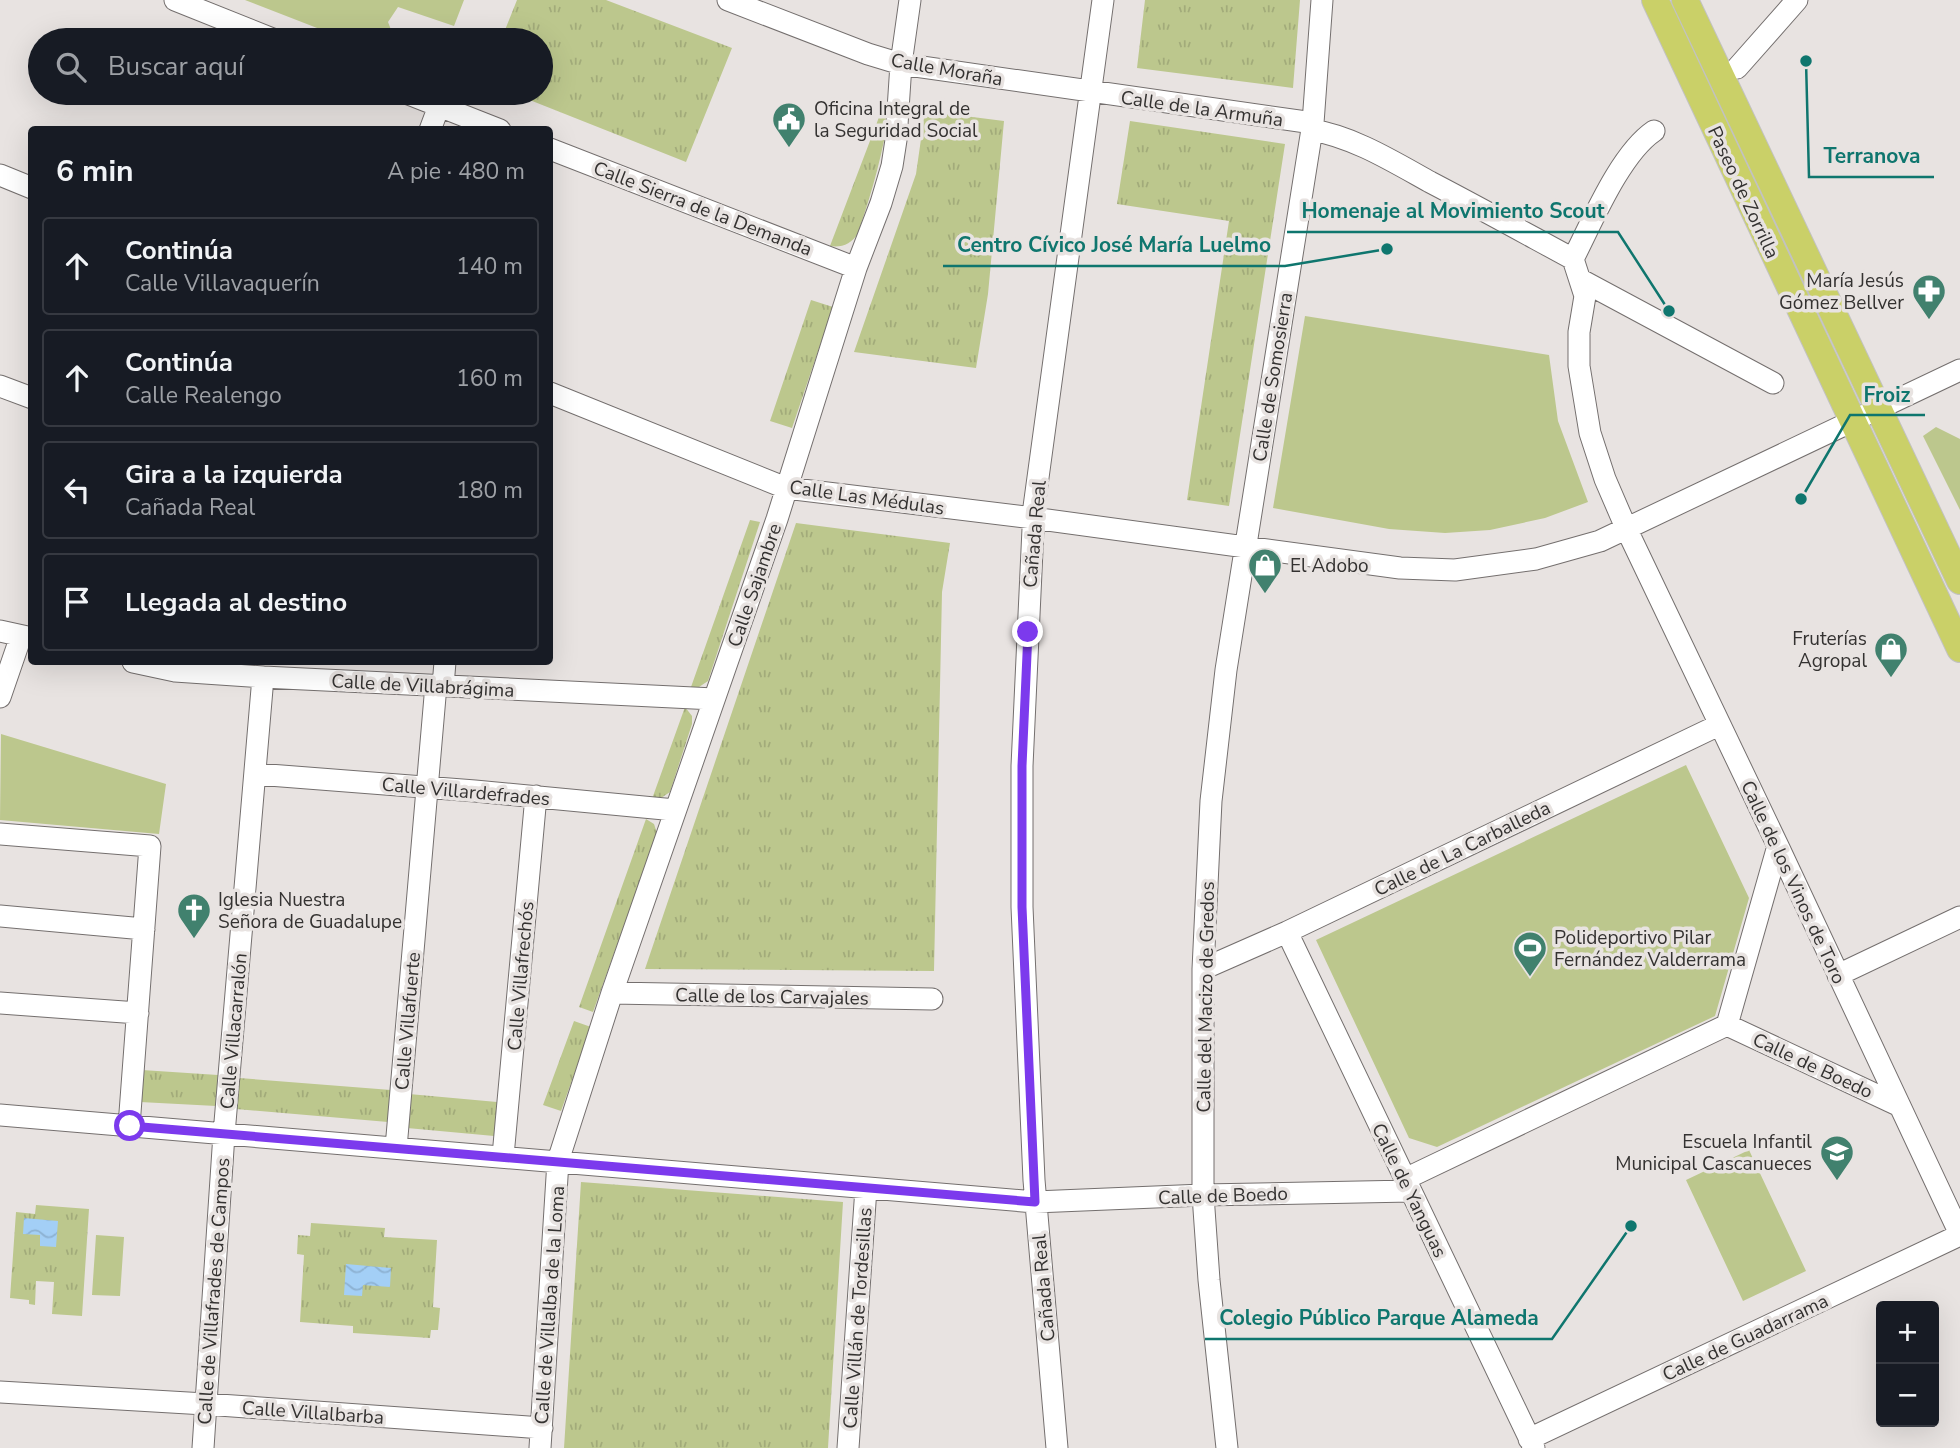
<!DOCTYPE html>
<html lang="es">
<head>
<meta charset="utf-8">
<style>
	:root { --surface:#171b24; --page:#242831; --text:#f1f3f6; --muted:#9ea1a6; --line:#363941 }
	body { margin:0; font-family:"Nunito Sans",sans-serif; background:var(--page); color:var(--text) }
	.controls { position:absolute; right:21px; bottom:21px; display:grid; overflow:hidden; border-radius:7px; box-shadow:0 7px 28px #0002 }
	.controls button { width:63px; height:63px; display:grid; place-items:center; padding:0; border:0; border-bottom:2px solid var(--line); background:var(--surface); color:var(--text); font:35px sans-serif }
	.stop { position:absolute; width:21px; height:21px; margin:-16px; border:5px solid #7c3aed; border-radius:50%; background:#fff }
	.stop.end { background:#7c3aed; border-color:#fff; box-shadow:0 2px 7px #0008 }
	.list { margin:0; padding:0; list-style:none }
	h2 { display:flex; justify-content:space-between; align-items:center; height:91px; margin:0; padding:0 28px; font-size:30px }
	h2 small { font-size:23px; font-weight:400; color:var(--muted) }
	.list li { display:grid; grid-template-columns:46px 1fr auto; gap:21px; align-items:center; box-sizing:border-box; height:98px; margin:0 14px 14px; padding:0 14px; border:2px solid var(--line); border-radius:7px }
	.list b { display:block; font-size:26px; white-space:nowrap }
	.list p { margin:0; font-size:23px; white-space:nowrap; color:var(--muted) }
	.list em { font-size:23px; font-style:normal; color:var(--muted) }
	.icon { flex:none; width:38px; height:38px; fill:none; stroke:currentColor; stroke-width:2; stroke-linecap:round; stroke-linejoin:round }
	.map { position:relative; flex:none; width:1960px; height:1448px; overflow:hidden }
	.search { position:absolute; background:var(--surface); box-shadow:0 7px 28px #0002; left:28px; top:28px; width:525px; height:77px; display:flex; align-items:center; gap:18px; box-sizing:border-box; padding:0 24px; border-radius:38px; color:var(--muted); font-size:26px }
	.panel { position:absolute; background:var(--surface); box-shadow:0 7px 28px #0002; left:28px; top:126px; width:525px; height:539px; border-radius:7px }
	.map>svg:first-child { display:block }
	.grass { fill:url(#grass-tufts) }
	.green { fill:#bcc78d }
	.water { fill:url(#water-waves) }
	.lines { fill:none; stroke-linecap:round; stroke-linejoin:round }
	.minor-casing { stroke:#746f6e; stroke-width:23 }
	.major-casing { stroke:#c2c2c1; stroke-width:28 }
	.minor { stroke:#fff; stroke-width:21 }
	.major { stroke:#cad068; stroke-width:26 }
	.route { stroke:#7c3aed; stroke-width:9 }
	.labels { text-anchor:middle; stroke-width:7; stroke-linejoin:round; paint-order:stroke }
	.street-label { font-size:19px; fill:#343231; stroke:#e8e3e1 }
	.poi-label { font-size:19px; fill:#343231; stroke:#e8e3e1; text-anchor:start }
	.leader { fill:none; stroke:#0f766e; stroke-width:2.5 }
	.callout-dot { fill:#0f766e; stroke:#e8e3e1; stroke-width:2.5 }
	.callout-label { font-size:21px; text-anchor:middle; font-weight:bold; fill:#0f766e; stroke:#e8e3e1; stroke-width:7; stroke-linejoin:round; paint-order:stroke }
</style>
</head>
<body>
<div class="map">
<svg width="1960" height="1448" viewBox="0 0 1960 1448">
	<defs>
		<pattern id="grass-tufts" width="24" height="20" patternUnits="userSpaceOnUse" patternTransform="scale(1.75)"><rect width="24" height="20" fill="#bcc78d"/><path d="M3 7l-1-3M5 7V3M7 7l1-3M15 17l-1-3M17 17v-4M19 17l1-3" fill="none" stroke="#a2ab7a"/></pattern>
		<pattern id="water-waves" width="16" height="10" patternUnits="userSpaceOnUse" patternTransform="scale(1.75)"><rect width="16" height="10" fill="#a3cff6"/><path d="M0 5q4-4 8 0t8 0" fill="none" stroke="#8db2d3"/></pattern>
	</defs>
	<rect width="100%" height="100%" fill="#e8e3e1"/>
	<path class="grass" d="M 517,0 L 606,0 L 732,48 L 686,162 L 512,93 L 541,93 L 541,40 L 501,40 Z
		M 1145,0 L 1300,0 L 1293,88 L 1137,68 Z
		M 884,104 L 890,107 C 883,153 873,189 858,233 C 852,244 841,248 830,246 Z
		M 925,111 L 1004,121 L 988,294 L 976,368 L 854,352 L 916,174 Z
		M 1130,121 L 1285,144 L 1229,506 L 1187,500 L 1229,221 L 1117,204 Z
		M 811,300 L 833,307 L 792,428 L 770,421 Z
		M 750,520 L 760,522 L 708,681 L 699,687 L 691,687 Z
		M 796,523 L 950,543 L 942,592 L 934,971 L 645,969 Z
		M 685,707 L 692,716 L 692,724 L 670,792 L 658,800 L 652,799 Z
		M 646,819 L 654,824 L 657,833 L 593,1012 L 579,1007 Z
		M 574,1021 L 591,1027 L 561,1111 L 543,1105 Z
		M 142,1070 L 218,1075 L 216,1106 L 140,1102 Z
		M 239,1078 L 391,1090 L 388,1122 L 236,1109 Z
		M 409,1094 L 497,1102 L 494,1136 L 407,1128 Z
		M 581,1182 L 843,1202 L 828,1448 L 564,1448 Z
		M 36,1205 L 89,1209 L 82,1316 L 52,1314 L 54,1282 L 36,1281 L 35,1305 L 29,1304 L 29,1300 L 10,1298 L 16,1212 L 35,1214 Z
		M 311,1223 L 385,1228 L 384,1237 L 437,1240 L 433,1307 L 440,1308 L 438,1330 L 431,1330 L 430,1338 L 353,1333 L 353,1326 L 300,1322 L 304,1255 L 297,1254 L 298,1235 L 310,1236 Z"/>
	<path class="green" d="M 245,0 L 464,0 L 454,26 L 398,7 L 388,22 L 395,40 L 348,40 Z
		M 1305,316 L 1549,355 L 1558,421 L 1588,502 L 1545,518 L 1490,530 L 1445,533 L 1389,529 L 1273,508 Z
		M 1936,427 L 1960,439 L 1960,510 L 1923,436 Z
		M 1,734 L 166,784 L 159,834 L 0,820 Z
		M 1686,765 L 1749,898 L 1715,1016 L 1437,1147 L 1409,1138 L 1316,940 Z
		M 1749,1150 L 1806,1271 L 1743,1301 L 1686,1180 Z
		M 96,1235 L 124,1237 L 120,1296 L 92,1295 Z"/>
	<path class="water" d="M 24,1218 L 58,1221 L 56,1247 L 40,1246 L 40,1235 L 23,1234 Z
		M 346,1264 L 391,1268 L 390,1287 L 363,1285 L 362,1296 L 344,1295 Z"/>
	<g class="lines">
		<g class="minor-casing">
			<path id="minor" d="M 175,0 L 275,40
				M 728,0 L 868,54 L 901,64 L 1313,123
				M 1737,68 L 1797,0
				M 406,93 L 500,130
				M 430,130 L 439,106
				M 1311,130 C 1352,136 1394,162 1430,182 C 1478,207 1525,233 1573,259
				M 1654,131 C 1620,154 1592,222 1573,259 L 1585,296 L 1579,332 L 1579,366 L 1590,433 L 1605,479 L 1627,530 L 1778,846 L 1960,1234
				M 550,149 L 856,268
				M 0,175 L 32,188
				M 1581,280 L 1773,383
				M 0,386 L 32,398
				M 550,393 L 786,488 L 1033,518 L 1400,568 L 1455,570 L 1536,559 L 1600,541 L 1960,370
				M 0,631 L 32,638
				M 133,662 L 175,671 L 263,677 L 714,699
				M 443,686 L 445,662
				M 0,697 L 21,636
				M 256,774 L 475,791 L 675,810
				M 0,834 L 150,846 L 129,1126
				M 0,916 L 144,929
				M 1287,932 L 1534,1448
				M 1203,969 L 1287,932 L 1719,725
				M 1838,975 L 1960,917
				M 612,993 L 932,999
				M 0,1003 L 138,1013
				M 1727,1025 L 1900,1106
				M 0,1115 L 1035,1202 L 1203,1195 L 1411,1191
				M 396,1148 L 436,685
				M 503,1156 L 536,796
				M 1405,1179 L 1727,1025 L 1778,846
				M 0,1392 L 205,1404 L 542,1428
				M 1529,1439 L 1960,1235
				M 203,1448 L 224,1134 L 263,677
				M 540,1448 L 558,1161 L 612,993 L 777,519 L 856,268 L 881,203 L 892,166 L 896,140 L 901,64 L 910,0
				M 848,1448 L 866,1188
				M 1057,1448 L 1034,1180 L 1022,907 L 1022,766 L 1034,507 L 1103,0
				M 1227,1448 L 1209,1280 L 1203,1195 L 1203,969 L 1211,801 L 1226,670 L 1313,123 L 1322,0"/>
		</g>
		<g class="major-casing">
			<path id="major" d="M 1655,0 L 1960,649
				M 1685,0 L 1960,581"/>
		</g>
		<use href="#minor" class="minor"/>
		<use href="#major" class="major"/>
	</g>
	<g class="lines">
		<path class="route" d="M 130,1126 L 1035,1202 L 1022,907 L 1022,766 L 1028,632"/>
	</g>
	<defs>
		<g id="civic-pin" transform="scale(1.75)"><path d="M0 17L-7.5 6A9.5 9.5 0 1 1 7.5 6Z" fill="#41816e" stroke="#e8e3e1"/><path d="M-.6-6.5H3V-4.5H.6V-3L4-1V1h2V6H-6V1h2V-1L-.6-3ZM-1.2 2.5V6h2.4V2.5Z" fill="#fff"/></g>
		<g id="pharmacy-pin" transform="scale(1.75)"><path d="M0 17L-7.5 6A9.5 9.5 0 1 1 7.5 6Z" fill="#41816e" stroke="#e8e3e1"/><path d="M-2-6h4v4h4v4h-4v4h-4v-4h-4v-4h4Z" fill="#fff"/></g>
		<g id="shop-pin" transform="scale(1.75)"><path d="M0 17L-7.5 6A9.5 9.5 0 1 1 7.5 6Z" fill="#41816e" stroke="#e8e3e1"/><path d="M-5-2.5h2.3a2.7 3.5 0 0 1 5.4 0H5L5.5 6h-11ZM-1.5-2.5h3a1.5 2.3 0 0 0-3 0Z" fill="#fff"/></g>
		<g id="church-pin" transform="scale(1.75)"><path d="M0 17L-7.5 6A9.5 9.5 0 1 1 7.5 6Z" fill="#41816e" stroke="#e8e3e1"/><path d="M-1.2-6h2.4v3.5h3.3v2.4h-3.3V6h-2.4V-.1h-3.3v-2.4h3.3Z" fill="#fff"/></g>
		<g id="stadium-pin" transform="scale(1.75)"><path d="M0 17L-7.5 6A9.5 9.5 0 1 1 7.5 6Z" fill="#41816e" stroke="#e8e3e1"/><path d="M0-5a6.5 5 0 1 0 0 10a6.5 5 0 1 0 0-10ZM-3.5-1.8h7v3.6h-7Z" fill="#fff"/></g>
		<g id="school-pin" transform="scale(1.75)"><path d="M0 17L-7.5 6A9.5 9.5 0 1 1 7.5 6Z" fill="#41816e" stroke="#e8e3e1"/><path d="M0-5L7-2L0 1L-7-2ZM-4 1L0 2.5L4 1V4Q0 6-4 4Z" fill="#fff"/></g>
	</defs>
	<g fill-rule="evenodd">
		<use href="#civic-pin" x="789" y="119"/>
		<use href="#pharmacy-pin" x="1929" y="291"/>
		<use href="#shop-pin" x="1265" y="565"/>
		<use href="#shop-pin" x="1891" y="649"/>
		<use href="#church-pin" x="194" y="910"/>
		<use href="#stadium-pin" x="1530" y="948"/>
		<use href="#school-pin" x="1837" y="1152"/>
	</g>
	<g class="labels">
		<g class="street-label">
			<text transform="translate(947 69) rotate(10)" y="7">Calle Moraña</text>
			<text transform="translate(1202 108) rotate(8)" y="7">Calle de la Armuña</text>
			<text transform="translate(1744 192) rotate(65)" y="7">Paseo de Zorrilla</text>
			<text transform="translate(703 208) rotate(21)" y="7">Calle Sierra de la Demanda</text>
			<text transform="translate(1272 377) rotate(-81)" y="7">Calle de Somosierra</text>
			<text transform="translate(867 497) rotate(8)" y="7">Calle Las Médulas</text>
			<text transform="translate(1034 534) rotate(-85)" y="7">Cañada Real</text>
			<text transform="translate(754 585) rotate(-71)" y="7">Calle Sajambre</text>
			<text transform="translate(423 685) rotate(3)" y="7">Calle de Villabrágima</text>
			<text transform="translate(466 791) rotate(5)" y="7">Calle Villardefrades</text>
			<text transform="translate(1462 848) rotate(-26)" y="7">Calle de La Carballeda</text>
			<text transform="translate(1794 882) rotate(65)" y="7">Calle de los Vinos de Toro</text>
			<text transform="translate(520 976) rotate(-85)" y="7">Calle Villafrechós</text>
			<text transform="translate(772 996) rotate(1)" y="7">Calle de los Carvajales</text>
			<text transform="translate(1205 997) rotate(-89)" y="7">Calle del Macizo de Gredos</text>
			<text transform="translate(407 1021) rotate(-85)" y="7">Calle Villafuerte</text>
			<text transform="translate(233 1031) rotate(-85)" y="7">Calle Villacarralón</text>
			<text transform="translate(1813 1065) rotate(25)" y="7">Calle de Boedo</text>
			<text transform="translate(1410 1190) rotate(64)" y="7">Calle de Yanguas</text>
			<text transform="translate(1223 1195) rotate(-2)" y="7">Calle de Boedo</text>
			<text transform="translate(1043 1288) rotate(-95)" y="7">Cañada Real</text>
			<text transform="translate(213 1291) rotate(-86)" y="7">Calle de Villafrades de Campos</text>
			<text transform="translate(549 1305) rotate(-86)" y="7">Calle de Villalba de la Loma</text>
			<text transform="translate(857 1318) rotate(-86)" y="7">Calle Villán de Tordesillas</text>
			<text transform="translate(1745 1337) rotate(-25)" y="7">Calle de Guadarrama</text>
			<text transform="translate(313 1412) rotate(4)" y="7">Calle Villalbarba</text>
		</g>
		<g class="poi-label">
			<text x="814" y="115">Oficina Integral de<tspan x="814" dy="22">la Seguridad Social</tspan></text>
			<text x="1904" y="287" text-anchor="end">María Jesús<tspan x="1904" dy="22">Gómez Bellver</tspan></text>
			<text x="1290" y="572">El Adobo</text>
			<text x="1867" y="645" text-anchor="end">Fruterías<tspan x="1867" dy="22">Agropal</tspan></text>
			<text x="218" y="906">Iglesia Nuestra<tspan x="218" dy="22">Señora de Guadalupe</tspan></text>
			<text x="1554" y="944">Polideportivo Pilar<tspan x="1554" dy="22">Fernández Valderrama</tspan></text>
			<text x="1812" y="1148" text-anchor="end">Escuela Infantil<tspan x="1812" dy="22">Municipal Cascanueces</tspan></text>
		</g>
	</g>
	<path class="leader" d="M1806 61L1809 177H1934M1669 311L1618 232H1287M1387 249L1285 266H943M1801 499L1850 415H1925M1631 1226L1552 1339H1205"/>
	<g class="callout-dot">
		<circle cx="1806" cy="61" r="7"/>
		<circle cx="1669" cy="311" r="7"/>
		<circle cx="1387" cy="249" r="7"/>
		<circle cx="1801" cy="499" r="7"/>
		<circle cx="1631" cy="1226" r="7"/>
	</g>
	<g class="callout-label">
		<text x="1872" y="163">Terranova</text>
		<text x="1453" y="218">Homenaje al Movimiento Scout</text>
		<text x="1114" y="252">Centro Cívico José María Luelmo</text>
		<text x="1887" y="402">Froiz</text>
		<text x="1379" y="1325">Colegio Público Parque Alameda</text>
	</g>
</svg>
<div class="controls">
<button>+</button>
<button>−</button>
</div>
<div class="stop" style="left:130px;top:1126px"></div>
<div class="stop end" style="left:1028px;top:632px"></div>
<div class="search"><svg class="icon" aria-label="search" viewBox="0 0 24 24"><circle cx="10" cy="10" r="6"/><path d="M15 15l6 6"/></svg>Buscar aquí</div>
<section class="panel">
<h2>6 min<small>A pie · 480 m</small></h2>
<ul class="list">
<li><svg class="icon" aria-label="ahead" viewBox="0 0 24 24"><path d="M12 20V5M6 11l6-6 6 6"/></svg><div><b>Continúa</b><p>Calle Villavaquerín</p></div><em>140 m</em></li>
<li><svg class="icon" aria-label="ahead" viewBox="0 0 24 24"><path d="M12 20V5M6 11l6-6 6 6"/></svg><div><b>Continúa</b><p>Calle Realengo</p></div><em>160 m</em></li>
<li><svg class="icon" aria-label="left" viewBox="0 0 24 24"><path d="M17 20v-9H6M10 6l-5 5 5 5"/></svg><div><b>Gira a la izquierda</b><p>Cañada Real</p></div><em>180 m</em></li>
<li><svg class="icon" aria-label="arrive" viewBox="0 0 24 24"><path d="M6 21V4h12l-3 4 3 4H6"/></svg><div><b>Llegada al destino</b></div></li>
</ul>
</section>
</div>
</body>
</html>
